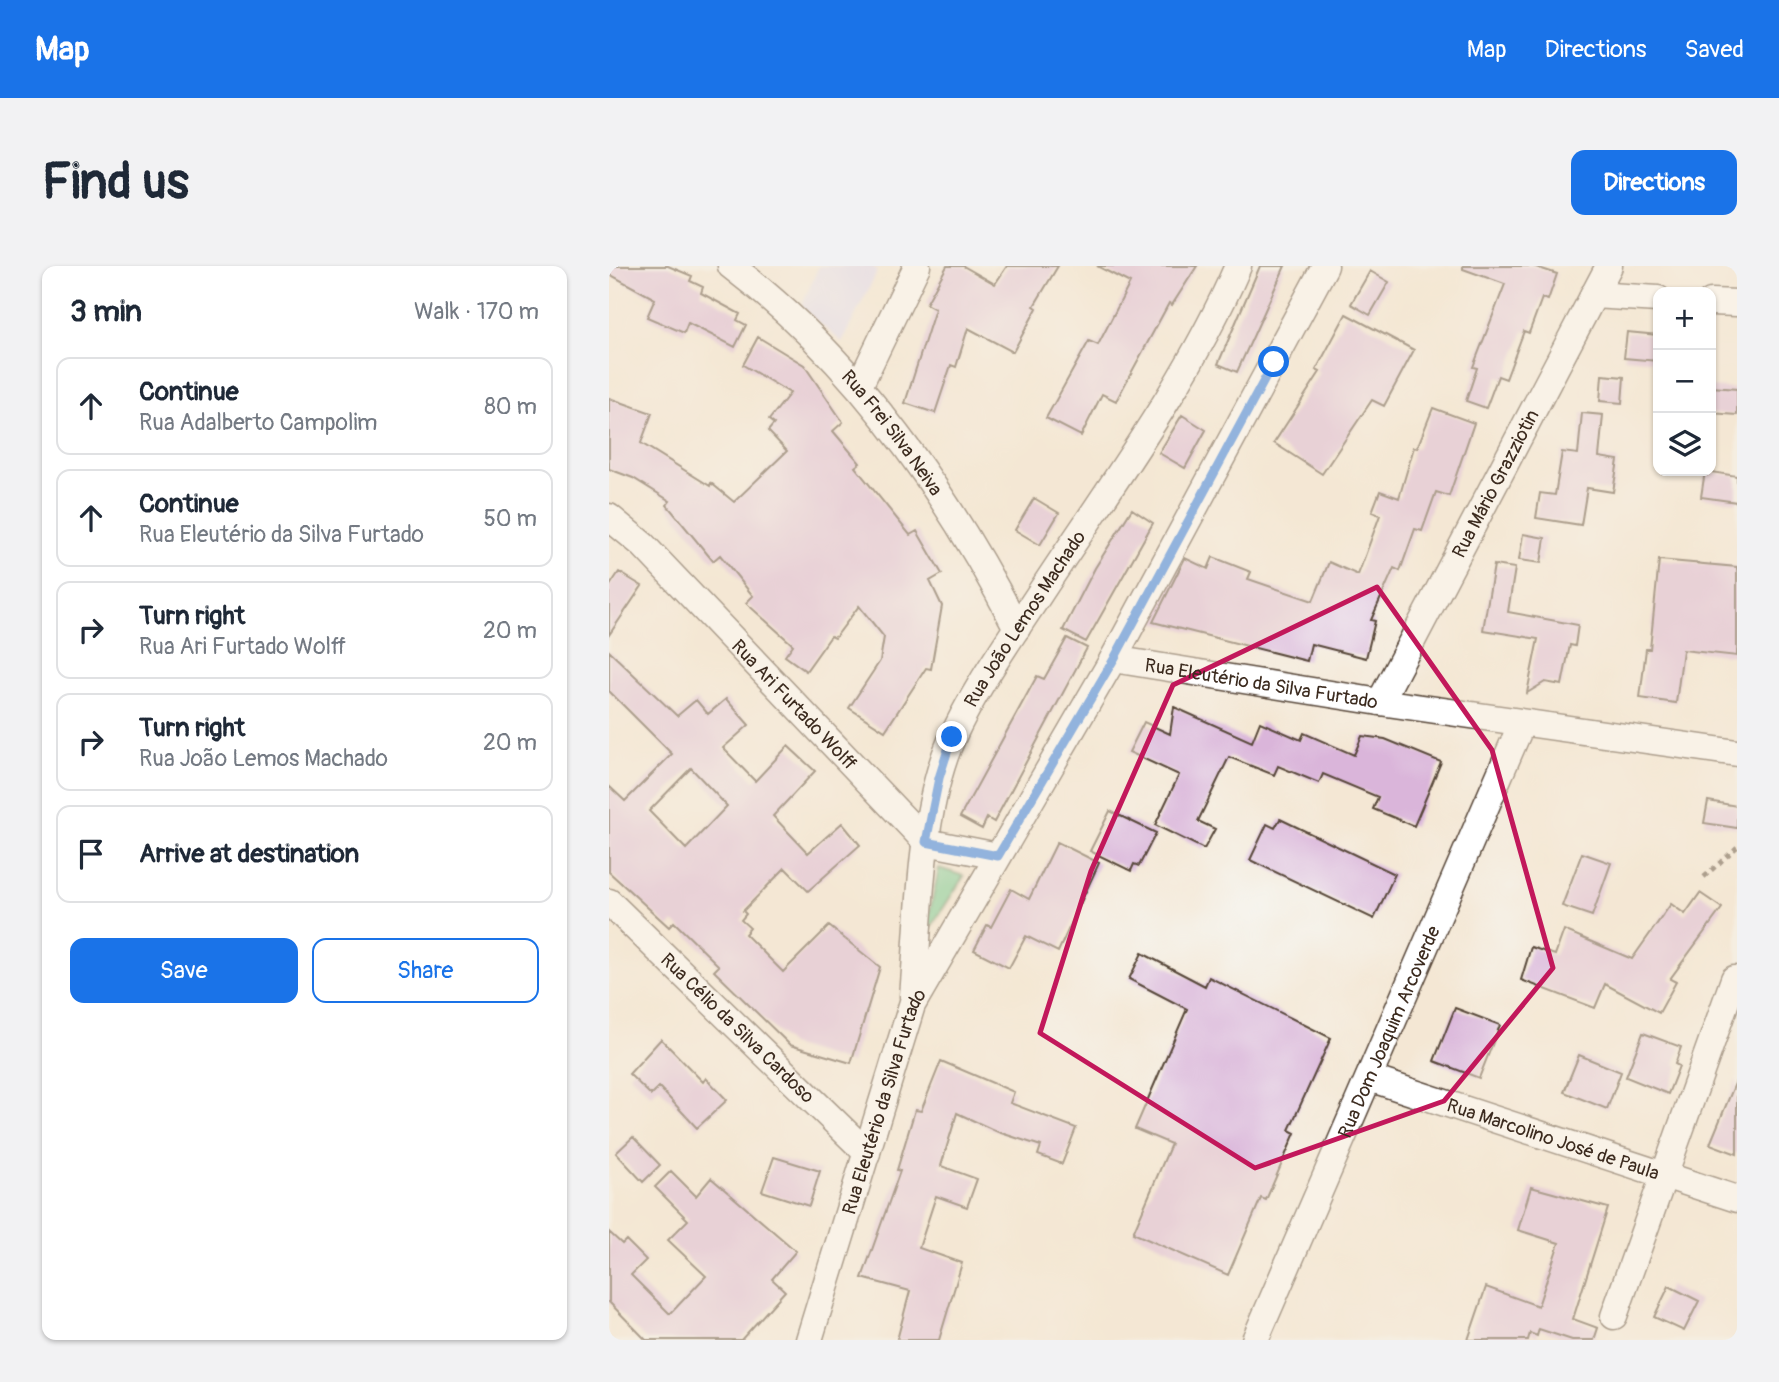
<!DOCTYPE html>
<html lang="en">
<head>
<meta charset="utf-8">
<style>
	:root { --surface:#fff; --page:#f2f2f3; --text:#1f2937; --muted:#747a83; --line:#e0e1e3; --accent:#1a73e8 }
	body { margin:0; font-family:Pangolin,sans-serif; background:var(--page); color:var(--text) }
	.controls { position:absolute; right:21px; top:21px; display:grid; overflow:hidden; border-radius:14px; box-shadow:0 2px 5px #0004 }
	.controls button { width:63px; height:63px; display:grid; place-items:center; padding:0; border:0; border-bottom:2px solid var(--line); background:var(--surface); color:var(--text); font:35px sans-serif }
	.stop { position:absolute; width:21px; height:21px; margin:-16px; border:5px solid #1a73e8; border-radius:50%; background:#fff }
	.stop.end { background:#1a73e8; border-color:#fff; box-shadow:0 2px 7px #0008 }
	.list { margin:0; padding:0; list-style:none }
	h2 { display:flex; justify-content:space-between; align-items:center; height:91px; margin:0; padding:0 28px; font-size:30px }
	h2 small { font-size:23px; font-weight:400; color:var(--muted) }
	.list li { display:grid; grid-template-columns:46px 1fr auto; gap:21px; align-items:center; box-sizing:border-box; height:98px; margin:0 14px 14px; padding:0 14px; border:2px solid var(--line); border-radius:14px }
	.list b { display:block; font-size:26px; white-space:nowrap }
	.list p { margin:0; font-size:23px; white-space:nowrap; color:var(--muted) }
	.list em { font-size:23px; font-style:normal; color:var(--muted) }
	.actions { display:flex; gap:14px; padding:21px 28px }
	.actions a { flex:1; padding:16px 0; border:2px solid var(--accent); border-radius:14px; text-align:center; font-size:24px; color:var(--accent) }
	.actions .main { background:var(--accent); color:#fff }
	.icon { flex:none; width:38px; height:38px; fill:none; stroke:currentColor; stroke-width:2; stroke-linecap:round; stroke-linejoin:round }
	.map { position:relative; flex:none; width:1128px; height:1074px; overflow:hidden; border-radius:14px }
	header { display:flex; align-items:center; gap:42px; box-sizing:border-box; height:98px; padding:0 35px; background:var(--accent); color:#fff }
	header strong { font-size:33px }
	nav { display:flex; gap:38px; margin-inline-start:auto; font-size:24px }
	.intro { display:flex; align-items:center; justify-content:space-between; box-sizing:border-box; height:168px; padding:0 42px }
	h1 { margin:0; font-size:49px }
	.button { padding:18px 32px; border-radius:14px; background:var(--accent); color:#fff; font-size:24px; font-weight:700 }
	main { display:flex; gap:42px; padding:0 42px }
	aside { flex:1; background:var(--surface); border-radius:14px; box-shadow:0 2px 5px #0004 }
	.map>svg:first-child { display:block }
	.built { fill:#dad6f7 }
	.green { fill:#70c98f; stroke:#567a56; stroke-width:2 }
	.building { fill:#dab5da; fill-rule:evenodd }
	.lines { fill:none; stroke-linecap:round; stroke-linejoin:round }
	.minor-casing { stroke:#574639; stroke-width:29 }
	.path { stroke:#574639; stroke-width:4.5; stroke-dasharray:5 5; stroke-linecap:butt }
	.minor { stroke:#fff; stroke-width:26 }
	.route { stroke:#1a73e8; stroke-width:9 }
	.marked { fill:none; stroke:#c2185b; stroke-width:5; stroke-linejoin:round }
	.labels { text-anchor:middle; stroke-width:5; stroke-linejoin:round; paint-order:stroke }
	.street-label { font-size:19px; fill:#3b2a1e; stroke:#f6f6f2 }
</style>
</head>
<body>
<header>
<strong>Map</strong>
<nav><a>Map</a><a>Directions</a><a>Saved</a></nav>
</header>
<div class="intro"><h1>Find us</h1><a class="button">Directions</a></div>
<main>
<aside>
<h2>3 min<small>Walk · 170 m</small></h2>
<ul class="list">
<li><svg class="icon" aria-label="ahead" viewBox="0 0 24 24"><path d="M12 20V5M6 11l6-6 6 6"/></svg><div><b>Continue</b><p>Rua Adalberto Campolim</p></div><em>80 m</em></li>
<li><svg class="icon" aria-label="ahead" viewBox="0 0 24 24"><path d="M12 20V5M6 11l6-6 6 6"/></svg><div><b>Continue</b><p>Rua Eleutério da Silva Furtado</p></div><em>50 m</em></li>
<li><svg class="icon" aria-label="right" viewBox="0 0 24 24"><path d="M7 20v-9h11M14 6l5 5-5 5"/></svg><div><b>Turn right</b><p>Rua Ari Furtado Wolff</p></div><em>20 m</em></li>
<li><svg class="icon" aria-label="right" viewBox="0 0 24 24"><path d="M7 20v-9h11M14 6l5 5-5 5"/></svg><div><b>Turn right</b><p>Rua João Lemos Machado</p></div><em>20 m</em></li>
<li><svg class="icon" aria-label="arrive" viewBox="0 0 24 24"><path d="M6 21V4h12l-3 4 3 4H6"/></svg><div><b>Arrive at destination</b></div></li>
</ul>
<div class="actions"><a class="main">Save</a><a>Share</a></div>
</aside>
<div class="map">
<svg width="1128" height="1074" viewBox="0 0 1128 1074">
	<rect width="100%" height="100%" fill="#f6f6f2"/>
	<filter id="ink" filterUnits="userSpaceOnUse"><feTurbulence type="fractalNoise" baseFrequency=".0143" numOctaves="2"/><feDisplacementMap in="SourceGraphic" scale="14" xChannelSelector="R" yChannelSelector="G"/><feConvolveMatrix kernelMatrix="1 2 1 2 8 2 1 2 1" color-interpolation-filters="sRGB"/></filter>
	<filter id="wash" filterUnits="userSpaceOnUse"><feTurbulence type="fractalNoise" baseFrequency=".00686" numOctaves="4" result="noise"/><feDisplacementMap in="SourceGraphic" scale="28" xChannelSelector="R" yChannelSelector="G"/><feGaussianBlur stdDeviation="1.57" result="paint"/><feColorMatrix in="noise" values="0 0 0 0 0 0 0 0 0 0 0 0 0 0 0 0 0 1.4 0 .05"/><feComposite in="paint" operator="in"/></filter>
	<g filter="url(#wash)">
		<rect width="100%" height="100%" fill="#f4e7d4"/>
		<path class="built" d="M 210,0 L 262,0 L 269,4 L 233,76 L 192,42 Z"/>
		<path class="green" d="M 330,602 L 355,610 L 315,672 Z"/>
		<g id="blocks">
			<path class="building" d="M 0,0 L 59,0 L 83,10 L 81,15 L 94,21 L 92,27 L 131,48 L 128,54 L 137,59 L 126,81 L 79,57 L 75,67 L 38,51 L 46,33 L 0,8 Z
				M 338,0 L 354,0 L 386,18 L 398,0 L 449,0 L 425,40 L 428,42 L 404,86 L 359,62 L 347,101 L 342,99 L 326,147 L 296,137 L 326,43 L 317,38 Z
				M 488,0 L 588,0 L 563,39 L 560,37 L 507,135 L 493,128 L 472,170 L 437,152 L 480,75 L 489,79 L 521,17 Z
				M 651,0 L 676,0 L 628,106 L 609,98 Z
				M 854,0 L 924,0 L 948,8 L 939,34 L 933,32 L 920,67 L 915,65 L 897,113 L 889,110 L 877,142 L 857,135 L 868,102 L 864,101 L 896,18 L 854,3 Z
				M 761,5 L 780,16 L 761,49 L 742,38 Z
				M 737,48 L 805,84 L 775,140 L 763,134 L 713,208 L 665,177 L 711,106 L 707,104 Z
				M 1018,66 L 1049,69 L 1049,95 L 1015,92 Z
				M 149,71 L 195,99 L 234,156 L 224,165 L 251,197 L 246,201 L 301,269 L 308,265 L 333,308 L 321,315 L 333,340 L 322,403 L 317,402 L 276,465 L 240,442 L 271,395 L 275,371 L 250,340 L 226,372 L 222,370 L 197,405 L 176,390 L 184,379 L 137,337 L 144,330 L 111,289 L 104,295 L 58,239 L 61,235 L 24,212 L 0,203 L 0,132 L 43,147 L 32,177 L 101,220 L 102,217 L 125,236 L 178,185 L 159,165 L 165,158 L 160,154 L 181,127 L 134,99 Z
				M 993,109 L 1015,111 L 1013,137 L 991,135 Z
				M 1102,121 L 1128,123 L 1128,149 L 1102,147 Z
				M 824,142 L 865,157 L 840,230 L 827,226 L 813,265 L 806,263 L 791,305 L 785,302 L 762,354 L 766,355 L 757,392 L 702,378 L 698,395 L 544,356 L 576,292 L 599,303 L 604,291 L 642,306 L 639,313 L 704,335 L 720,296 L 749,309 L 771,249 L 763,246 L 771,225 L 790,232 L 805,181 L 808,182 Z
				M 973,147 L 994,149 L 990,191 L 1009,194 L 1004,226 L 978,222 L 972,259 L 927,252 L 931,227 L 946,229 L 953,186 L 969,188 Z
				M 573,149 L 597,164 L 576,202 L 550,187 Z
				M 1096,205 L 1128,210 L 1128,236 L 1092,231 Z
				M 425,232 L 450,247 L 431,279 L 406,264 Z
				M 523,243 L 544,257 L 477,376 L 454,364 L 486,302 Z
				M 914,268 L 936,272 L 932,297 L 910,294 Z
				M 1050,294 L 1128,301 L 1128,390 L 1074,384 L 1067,437 L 1031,432 L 1037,383 L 1041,383 Z
				M 885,299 L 906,302 L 899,346 L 969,359 L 966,380 L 961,379 L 953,419 L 936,416 L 918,427 L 929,373 L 874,364 Z
				M 10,306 L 33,320 L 0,369 L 0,321 Z
				M 458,372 L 478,382 L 385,556 L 378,552 L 373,563 L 351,551 L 428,410 L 435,413 Z
				M 0,385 L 68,450 L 87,434 L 99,448 L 117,433 L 140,459 L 114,482 L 146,515 L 179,480 L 206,505 L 164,550 L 199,587 L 233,557 L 251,579 L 199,625 L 176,602 L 134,645 L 137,648 L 132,654 L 141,662 L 136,668 L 174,706 L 220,660 L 271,701 L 242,797 L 181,779 L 105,705 L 110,700 L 65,656 L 60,661 L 0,606 L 0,520 L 16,535 L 63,488 L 0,425 ZM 82,502 L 118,540 L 77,583 L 40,545 Z
				M 565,441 L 643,476 L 651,456 L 692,474 L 695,467 L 745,489 L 753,470 L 776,473 L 832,496 L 805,560 L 764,543 L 769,531 L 714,508 L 710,517 L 669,500 L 665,509 L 620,491 L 589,555 L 606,563 L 595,583 L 546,559 L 570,509 L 520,486 L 535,456 L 561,468 Z
				M 1099,535 L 1128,540 L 1128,562 L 1095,557 Z
				M 501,545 L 547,567 L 530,600 L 525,598 L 522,605 L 481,585 Z
				M 671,553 L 786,608 L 765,653 L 641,594 L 658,558 L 666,562 Z
				M 448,576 L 490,597 L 449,686 L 417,670 L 400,702 L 365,684 L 378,659 L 382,661 L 402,623 L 420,633 Z
				M 973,587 L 1002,597 L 983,650 L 953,640 Z
				M 1091,627 L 1113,642 L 1061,713 L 1067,716 L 1050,747 L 996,718 L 986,742 L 912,714 L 922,681 L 946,689 L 955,664 L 1023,693 L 1062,638 L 1076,648 Z
				M 533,687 L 596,720 L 600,711 L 722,772 L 680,864 L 686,867 L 657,934 L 652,932 L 619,1009 L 524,967 L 562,878 L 526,863 L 578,743 L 520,713 Z
				M 846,742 L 891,759 L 870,812 L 825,795 Z
				M 1034,767 L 1072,781 L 1066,798 L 1070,800 L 1059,828 L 1017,811 Z
				M 52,773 L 94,816 L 97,812 L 118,834 L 88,862 L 50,821 L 42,829 L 20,808 Z
				M 970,789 L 1012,806 L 998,843 L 955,826 Z
				M 332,795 L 405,826 L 401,837 L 467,862 L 453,898 L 429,889 L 432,880 L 389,866 L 348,847 L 332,900 L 368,913 L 358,941 L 327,930 L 310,982 L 353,997 L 330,1074 L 288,1074 L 301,1025 L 253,1012 L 291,905 L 288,904 L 306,844 L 312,845 Z
				M 1127,815 L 1128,815 L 1128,888 L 1101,878 Z
				M 24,871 L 51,899 L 34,916 L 7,887 Z
				M 165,891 L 211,905 L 200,940 L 153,925 Z
				M 62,905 L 87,930 L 102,912 L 187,985 L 163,1013 L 176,1025 L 132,1074 L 37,1074 L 0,1036 L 0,966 L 13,978 L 17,974 L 37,994 L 22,1009 L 61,1048 L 97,1010 L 59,974 L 79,954 L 46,921 Z
				M 922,921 L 999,942 L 964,1053 L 989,1062 L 985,1074 L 963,1074 L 930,1063 L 928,1070 L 921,1067 L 919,1074 L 859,1074 L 877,1021 L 929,1040 L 950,977 L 909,964 Z
				M 1060,1020 L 1090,1035 L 1075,1065 L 1045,1051 Z"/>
		</g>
	</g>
	<g filter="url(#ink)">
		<use href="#blocks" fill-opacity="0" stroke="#574639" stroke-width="2"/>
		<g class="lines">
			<g class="minor-casing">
				<g id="minor">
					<path id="s1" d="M 122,0 C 246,94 337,224 408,362"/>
					<path d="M 984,29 L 1049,33"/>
					<path d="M 1102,36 L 1128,37"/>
					<path d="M 250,120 L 308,0"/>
					<path id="s2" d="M 0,251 L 34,279 L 317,576 L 389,590"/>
					<path d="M 504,393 L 716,0"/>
					<path id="s3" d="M 771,436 L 1000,0"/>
					<path id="s4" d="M 0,636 L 258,887"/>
					<path id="s5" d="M 304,730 C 311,651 310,565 336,490 C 353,441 400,374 429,330 C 499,223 578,118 629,0"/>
					<path id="s6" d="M 760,812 L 1128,933"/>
					<path d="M 1005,1050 L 1125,713"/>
					<path id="s7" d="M 200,1074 L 303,739 L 504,393 L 771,436 L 1128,487"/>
					<path id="s8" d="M 646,1074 L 913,457"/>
				</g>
			</g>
			<path class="path" d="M 1095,611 L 1128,581"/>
			<use href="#minor" class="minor"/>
		</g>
	</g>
	<g class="lines" filter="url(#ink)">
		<path class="route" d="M 343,471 L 330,512 L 317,576 L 389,590 L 505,393 L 665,96"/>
	</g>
	<path d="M0 0H1128V1074H0ZM 768,321 L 883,484 L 944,702 L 835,835 L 646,902 L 431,767 L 482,605 L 564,419 Z" fill="#f4e7d4" fill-opacity=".55" fill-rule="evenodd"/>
	<path class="marked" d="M 768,321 L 883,484 L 944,702 L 835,835 L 646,902 L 431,767 L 482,605 L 564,419 Z"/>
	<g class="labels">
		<g class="street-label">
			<text dy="7" stroke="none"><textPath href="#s1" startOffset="233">Rua Frei Silva Neiva</textPath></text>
			<text dy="7" stroke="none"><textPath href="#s3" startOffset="247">Rua Mário Grazziotin</textPath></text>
			<text dy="7" stroke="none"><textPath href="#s5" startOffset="402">Rua João Lemos Machado</textPath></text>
			<text dy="7" stroke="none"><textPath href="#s7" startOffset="901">Rua Eleutério da Silva Furtado</textPath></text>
			<text dy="7" stroke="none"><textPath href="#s2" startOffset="264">Rua Ari Furtado Wolff</textPath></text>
			<text dy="7" stroke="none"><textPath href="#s4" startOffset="180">Rua Célio da Silva Cardoso</textPath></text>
			<text dy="7" stroke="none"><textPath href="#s8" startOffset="336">Rua Dom Joaquim Arcoverde</textPath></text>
			<text dy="7" stroke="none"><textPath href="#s7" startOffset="250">Rua Eleutério da Silva Furtado</textPath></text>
			<text dy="7" stroke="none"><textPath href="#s6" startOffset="194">Rua Marcolino José de Paula</textPath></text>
		</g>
	</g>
</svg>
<div class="controls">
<button>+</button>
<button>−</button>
<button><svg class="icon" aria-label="layers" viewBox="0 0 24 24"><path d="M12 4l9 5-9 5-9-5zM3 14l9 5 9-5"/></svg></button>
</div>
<div class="stop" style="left:665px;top:96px"></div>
<div class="stop end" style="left:343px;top:471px"></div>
</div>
</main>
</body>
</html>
